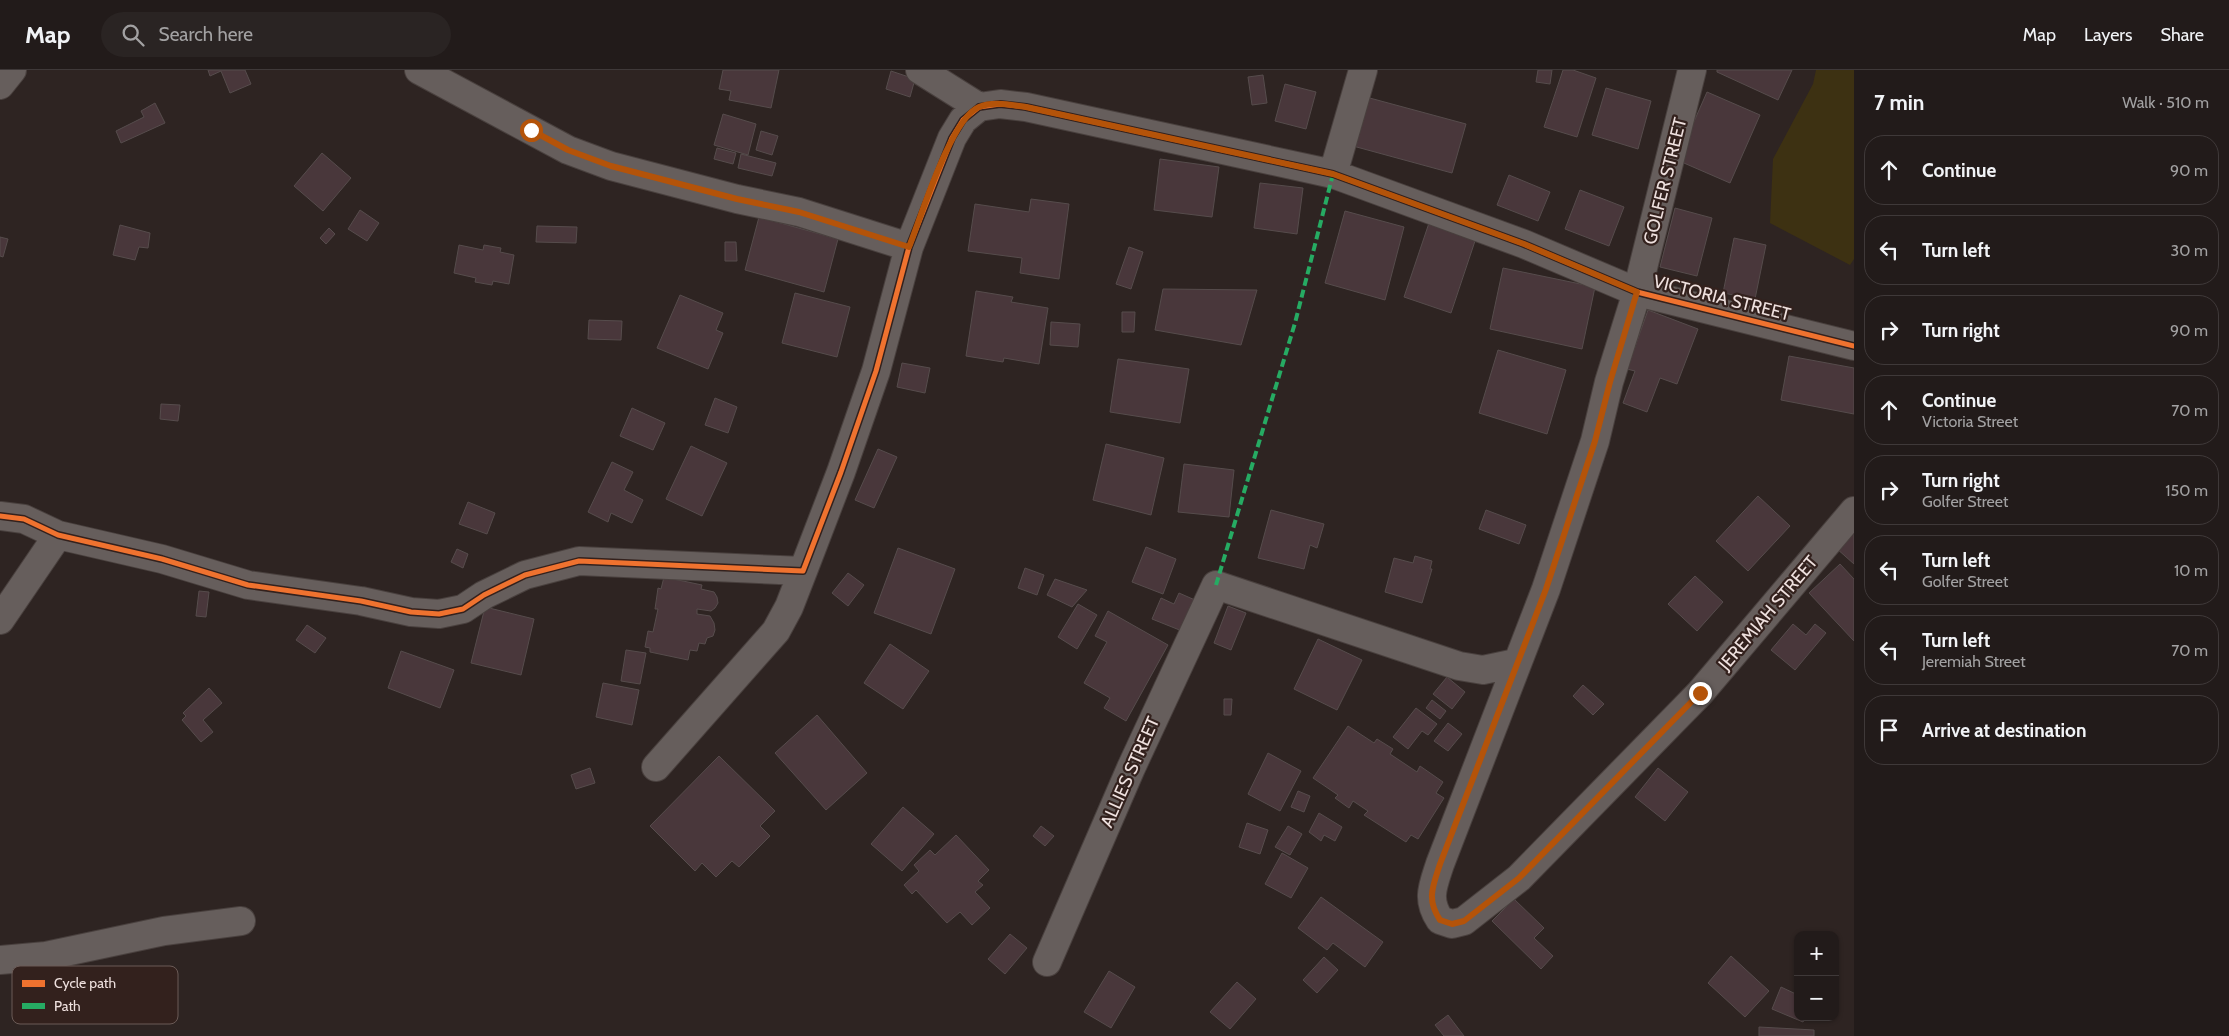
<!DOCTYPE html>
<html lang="en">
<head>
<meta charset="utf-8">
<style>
	:root { --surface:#221b1a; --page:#2a2423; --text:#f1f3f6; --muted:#a2a1a2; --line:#3f3939 }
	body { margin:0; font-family:Cabin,sans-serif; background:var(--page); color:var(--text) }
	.controls { position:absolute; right:15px; bottom:15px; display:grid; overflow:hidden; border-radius:10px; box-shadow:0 1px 4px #0004 }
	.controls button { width:45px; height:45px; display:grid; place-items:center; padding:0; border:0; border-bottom:1px solid var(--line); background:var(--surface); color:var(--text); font:25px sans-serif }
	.stop { position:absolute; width:15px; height:15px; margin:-11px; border:4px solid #b45309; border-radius:50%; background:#fff }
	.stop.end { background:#b45309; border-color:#fff; box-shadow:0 1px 5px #0008 }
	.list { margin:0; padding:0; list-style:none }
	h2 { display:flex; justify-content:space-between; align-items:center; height:65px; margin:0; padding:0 20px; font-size:21px }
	h2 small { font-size:16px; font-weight:400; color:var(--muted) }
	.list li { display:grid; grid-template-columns:32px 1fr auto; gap:15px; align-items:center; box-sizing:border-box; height:70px; margin:0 10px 10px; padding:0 10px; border:1px solid var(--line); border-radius:20px }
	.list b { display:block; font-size:19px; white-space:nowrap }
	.list p { margin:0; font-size:16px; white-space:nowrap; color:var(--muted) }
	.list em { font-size:16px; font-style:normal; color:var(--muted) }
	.icon { flex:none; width:28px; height:28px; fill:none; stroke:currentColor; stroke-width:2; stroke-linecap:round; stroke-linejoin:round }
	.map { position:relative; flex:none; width:1854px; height:966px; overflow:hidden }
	header { display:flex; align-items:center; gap:30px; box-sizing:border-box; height:70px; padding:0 25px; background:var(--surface); border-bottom:1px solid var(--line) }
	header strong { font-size:24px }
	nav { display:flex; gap:28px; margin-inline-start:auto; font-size:18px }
	.search { width:350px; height:45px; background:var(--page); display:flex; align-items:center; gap:12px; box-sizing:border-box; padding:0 18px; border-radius:28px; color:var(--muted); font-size:19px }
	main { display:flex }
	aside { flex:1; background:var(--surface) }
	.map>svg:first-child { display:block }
	.green { fill:#3d3112 }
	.building { fill:#49373b; stroke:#564c4c }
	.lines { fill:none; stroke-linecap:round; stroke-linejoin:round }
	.minor-casing { stroke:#49403e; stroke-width:30 }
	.minor { stroke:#665e5c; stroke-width:28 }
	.quiet { stroke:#26ab63; stroke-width:4; stroke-dasharray:8 4; stroke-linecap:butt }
	.cycleway-casing { stroke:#33211d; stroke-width:8 }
	.cycleway { stroke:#ef722f; stroke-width:5 }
	.route { stroke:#b45309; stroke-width:6 }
	.labels { text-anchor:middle; stroke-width:4.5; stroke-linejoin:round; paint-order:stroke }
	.street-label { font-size:18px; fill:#efe1df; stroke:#33211d }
	.key { fill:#33211d; stroke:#6b5b57; stroke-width:1 }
	.key-label { font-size:14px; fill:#efe1df }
</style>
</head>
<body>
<header>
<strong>Map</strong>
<div class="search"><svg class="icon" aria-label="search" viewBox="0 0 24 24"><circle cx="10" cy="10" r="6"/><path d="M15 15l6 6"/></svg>Search here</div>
<nav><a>Map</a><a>Layers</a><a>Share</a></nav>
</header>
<main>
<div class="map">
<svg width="1854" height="966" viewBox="0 0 1854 966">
	<rect width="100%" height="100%" fill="#2e2422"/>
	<path class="green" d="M 1816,0 L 1854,0 L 1854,189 L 1850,195 L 1770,153 L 1773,89 L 1813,14 Z"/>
	<path class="building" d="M 208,0 L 245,0 L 251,14 L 230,23 L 221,1 L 210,6 Z
		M 723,0 L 779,0 L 771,38 L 729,30 L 731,21 L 719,19 Z
		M 1538,0 L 1552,0 L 1550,14 L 1536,12 Z
		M 1563,0 L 1573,0 L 1596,8 L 1577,67 L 1544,57 Z
		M 1717,0 L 1792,0 L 1778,30 L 1717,2 Z
		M 891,1 L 915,9 L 910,27 L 886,19 Z
		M 1263,5 L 1267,33 L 1252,35 L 1248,7 Z
		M 1285,14 L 1316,22 L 1306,59 L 1275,51 Z
		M 1606,18 L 1651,31 L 1638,79 L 1592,65 Z
		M 1707,22 L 1760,45 L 1730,113 L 1677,90 Z
		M 1366,27 L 1466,54 L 1452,103 L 1353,76 Z
		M 155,33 L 165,53 L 121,73 L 116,61 L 144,47 L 141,41 Z
		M 723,44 L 756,54 L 748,85 L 714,75 Z
		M 761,61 L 778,66 L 772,85 L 756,80 Z
		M 717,78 L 736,83 L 733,94 L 714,89 Z
		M 322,83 L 351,108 L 323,141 L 294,116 Z
		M 741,84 L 776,93 L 772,106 L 738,98 Z
		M 1160,89 L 1219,97 L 1212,147 L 1154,140 Z
		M 1509,105 L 1550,122 L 1538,151 L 1497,135 Z
		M 1260,113 L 1303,118 L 1297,164 L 1254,158 Z
		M 1580,120 L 1624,137 L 1609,176 L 1565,159 Z
		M 1031,129 L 1069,134 L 1059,209 L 1020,203 L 1022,188 L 968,181 L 975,134 L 1029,142 Z
		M 1675,138 L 1712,148 L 1697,206 L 1660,197 Z
		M 360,140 L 379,153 L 367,171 L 348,159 Z
		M 1345,141 L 1404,157 L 1385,230 L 1325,213 Z
		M 759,147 L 838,169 L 824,222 L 745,200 Z
		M 1429,153 L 1476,168 L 1451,243 L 1404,227 Z
		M 120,155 L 150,163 L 148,178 L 139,177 L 135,190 L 113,185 Z
		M 537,156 L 577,157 L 576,173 L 536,172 Z
		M 329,158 L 335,164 L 326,174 L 320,168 Z
		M 0,167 L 8,169 L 3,187 L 0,186 Z
		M 1734,168 L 1766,175 L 1755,229 L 1723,223 Z
		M 725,172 L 736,172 L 737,191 L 725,191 Z
		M 459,175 L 483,180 L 484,175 L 501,178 L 500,182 L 514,185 L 509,214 L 493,211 L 492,215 L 475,212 L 476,208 L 454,203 Z
		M 1129,177 L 1143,182 L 1131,219 L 1116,214 Z
		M 1503,198 L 1595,217 L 1582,279 L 1490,259 Z
		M 1163,219 L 1257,220 L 1241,275 L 1155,260 Z
		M 976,221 L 1013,227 L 1011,232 L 1048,238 L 1039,294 L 1004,288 L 1003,292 L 966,286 Z
		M 795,223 L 850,237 L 837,287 L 782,273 Z
		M 680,225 L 723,243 L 716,260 L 723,263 L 708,299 L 657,278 Z
		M 1648,240 L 1698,259 L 1677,314 L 1660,308 L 1647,342 L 1623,333 L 1635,301 L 1627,299 Z
		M 1122,242 L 1135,242 L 1134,262 L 1122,262 Z
		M 589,250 L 622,251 L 621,270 L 588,269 Z
		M 1051,252 L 1080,254 L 1078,277 L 1050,275 Z
		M 1498,280 L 1566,300 L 1547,364 L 1479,343 Z
		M 1789,286 L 1854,298 L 1854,344 L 1781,330 Z
		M 1118,289 L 1189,299 L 1180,353 L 1110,342 Z
		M 902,293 L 930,298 L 925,323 L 897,317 Z
		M 715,328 L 737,337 L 728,363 L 705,355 Z
		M 161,334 L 180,335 L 178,351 L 160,349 Z
		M 632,338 L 665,353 L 653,380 L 620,366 Z
		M 1106,374 L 1164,388 L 1151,445 L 1093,430 Z
		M 691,376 L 727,393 L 702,446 L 666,429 Z
		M 878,379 L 897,387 L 874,438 L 855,430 Z
		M 612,392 L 633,402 L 624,420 L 643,430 L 632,453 L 611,443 L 608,452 L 588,442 Z
		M 1184,394 L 1234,400 L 1229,447 L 1178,442 Z
		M 1758,426 L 1790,456 L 1748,501 L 1716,471 Z
		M 468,432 L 495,443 L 487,464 L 459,454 Z
		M 1271,440 L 1324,454 L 1317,478 L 1310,475 L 1304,499 L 1258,488 Z
		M 1486,440 L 1526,455 L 1519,474 L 1479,459 Z
		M 1854,456 L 1854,494 L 1836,478 Z
		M 1146,477 L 1176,489 L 1163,524 L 1132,512 Z
		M 898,478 L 955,499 L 931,564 L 874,543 Z
		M 457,479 L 468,484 L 463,498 L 451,492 Z
		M 1415,486 L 1432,491 L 1430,499 L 1432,499 L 1422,533 L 1385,522 L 1394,488 L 1413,493 Z
		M 1840,494 L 1854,509 L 1854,571 L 1809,523 Z
		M 1025,498 L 1044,505 L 1037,525 L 1018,518 Z
		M 848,503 L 864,515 L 848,536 L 832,523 Z
		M 1695,506 L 1723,532 L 1697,561 L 1668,534 Z
		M 664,507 L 702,515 L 701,519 L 714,522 L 717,527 L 718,533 L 715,538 L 711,541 L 697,539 L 697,544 L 710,546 L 714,553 L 715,560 L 713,566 L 707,568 L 705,574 L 699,573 L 697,581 L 690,580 L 688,590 L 650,582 L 650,578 L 645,577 L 648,561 L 653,562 L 658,539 L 655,539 L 658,518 L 661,519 Z
		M 1055,509 L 1087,520 L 1072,537 L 1047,525 Z
		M 199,521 L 209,522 L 206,547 L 196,546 Z
		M 1179,523 L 1195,530 L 1182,561 L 1152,549 L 1161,528 L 1174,534 Z
		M 1078,534 L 1097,545 L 1077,579 L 1058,567 Z
		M 1228,536 L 1246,543 L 1231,580 L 1214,573 Z
		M 485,537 L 534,549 L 521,605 L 471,593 Z
		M 1108,541 L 1168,575 L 1126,651 L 1104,638 L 1110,628 L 1084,613 L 1107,572 L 1095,566 Z
		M 1793,554 L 1806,565 L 1815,554 L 1826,563 L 1795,600 L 1771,580 Z
		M 307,555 L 326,568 L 315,583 L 296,570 Z
		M 1318,569 L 1362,590 L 1337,640 L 1294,619 Z
		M 890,574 L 929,601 L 903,639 L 864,613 Z
		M 626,580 L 646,583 L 640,614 L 621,611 Z
		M 401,581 L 454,600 L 440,638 L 388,618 Z
		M 1447,607 L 1465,622 L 1452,639 L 1433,624 Z
		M 603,613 L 639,620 L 632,655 L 596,647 Z
		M 1583,615 L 1604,634 L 1593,645 L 1573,626 Z
		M 209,618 L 222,633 L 203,650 L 213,662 L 201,672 L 182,650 L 186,646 L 183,643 Z
		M 1224,629 L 1232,629 L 1231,645 L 1224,645 Z
		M 1432,630 L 1446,641 L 1440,649 L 1426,638 Z
		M 1416,638 L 1437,654 L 1428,665 L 1422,661 L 1408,679 L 1393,667 Z
		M 817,645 L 867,703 L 826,740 L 775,683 Z
		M 1448,653 L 1462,664 L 1448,681 L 1434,671 Z
		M 1348,656 L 1374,673 L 1377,669 L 1393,679 L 1390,684 L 1417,702 L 1420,696 L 1443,712 L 1436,723 L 1444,728 L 1418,769 L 1411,765 L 1406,772 L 1364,745 L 1368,741 L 1353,731 L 1349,738 L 1335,728 L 1338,725 L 1313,708 Z
		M 1268,683 L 1301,701 L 1280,741 L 1248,724 Z
		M 719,686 L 775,741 L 760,756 L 770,766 L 739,797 L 732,791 L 716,807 L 702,793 L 695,801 L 650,756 Z
		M 590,698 L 595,713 L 576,719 L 571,705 Z
		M 1658,698 L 1688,722 L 1665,751 L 1635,727 Z
		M 1298,721 L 1310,726 L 1304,742 L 1291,737 Z
		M 903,737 L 934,764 L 902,801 L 871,774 Z
		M 1319,743 L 1342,757 L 1335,771 L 1324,765 L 1321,771 L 1309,762 Z
		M 1247,753 L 1268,760 L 1260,784 L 1239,777 Z
		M 1041,756 L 1054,766 L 1045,776 L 1033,766 Z
		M 1288,756 L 1302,764 L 1290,785 L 1275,777 Z
		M 956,765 L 989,800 L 978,811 L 983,815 L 975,822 L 990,838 L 972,855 L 960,842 L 947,853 L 916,820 L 912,824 L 904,815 L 919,801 L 914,795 L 930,780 L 935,785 Z
		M 1282,783 L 1308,798 L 1291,828 L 1265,814 Z
		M 1321,827 L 1383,872 L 1365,897 L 1333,873 L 1327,880 L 1298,858 Z
		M 1514,829 L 1544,858 L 1534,868 L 1553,886 L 1541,899 L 1492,851 Z
		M 1010,864 L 1027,878 L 1005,904 L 988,889 Z
		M 1731,886 L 1769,921 L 1745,947 L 1708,913 Z
		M 1324,887 L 1338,900 L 1317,923 L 1303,910 Z
		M 1109,901 L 1135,917 L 1111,958 L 1084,942 Z
		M 1237,912 L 1256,929 L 1230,959 L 1210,942 Z
		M 1781,917 L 1798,925 L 1798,947 L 1806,947 L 1803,952 L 1772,939 Z
		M 1448,945 L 1464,966 L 1444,966 L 1435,955 Z
		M 1759,957 L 1814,960 L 1814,966 L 1759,966 Z"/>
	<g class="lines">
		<g class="minor-casing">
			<path id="minor" d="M 419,0 L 568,80 L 611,96 L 737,129 L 799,142 L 909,177
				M 920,0 L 979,37
				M 1692,0 L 1637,222 L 1609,312 L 1595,371 L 1546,519 L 1440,794 C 1433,816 1426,829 1440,850 L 1452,854 L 1464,851 L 1519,808 L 1700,623 L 1854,441
				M 0,15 L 12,0
				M 1333,104 L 1363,0
				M 0,446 L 24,449 L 58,465 L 162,489 L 248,515 L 361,531 L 411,542 L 439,544 L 463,539 L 484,525 L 525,505 L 579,491 L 803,501 L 841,402 L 876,301 L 909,177 L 952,68 L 963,50 L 979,37 L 1000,34 L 1026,37 L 1333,104 L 1524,174 L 1637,222 L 1854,276
				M 0,550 L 58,465
				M 656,697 L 776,561 L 789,537 L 803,501
				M 0,890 L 46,886 L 164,861 L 241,851
				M 1047,892 L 1131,698 L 1216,515 L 1459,596 L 1483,600 L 1516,593"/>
		</g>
		<use href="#minor" class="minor"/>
		<path class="quiet" d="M 1216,515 L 1295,253 L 1333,104"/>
		<g class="cycleway-casing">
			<path id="cycleway" d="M 0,446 L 24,449 L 58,465 L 162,489 L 248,515 L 361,531 L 411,542 L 439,544 L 463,539 L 484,525 L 525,505 L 579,491 L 803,501 L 841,402 L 876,301 L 909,177 L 952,68 L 963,50 L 979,37 L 1000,34 L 1026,37 L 1333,104 L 1524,174 L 1637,222 L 1854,276"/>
		</g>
		<use href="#cycleway" class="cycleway"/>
	</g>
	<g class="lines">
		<path class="route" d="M 531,60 L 568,80 L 611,96 L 737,129 L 799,142 L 909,177 C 921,147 951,48 979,37 C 993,31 1011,35 1026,37 L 1333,104 L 1524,174 L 1637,222 L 1610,312 L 1595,371 L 1546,519 L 1440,794 C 1433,816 1426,829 1440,850 L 1452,854 L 1464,851 L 1519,808 L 1700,623"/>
	</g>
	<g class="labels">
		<g class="street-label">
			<text transform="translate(1665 111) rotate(-76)" y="6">GOLFER STREET</text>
			<text transform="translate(1722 228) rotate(14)" y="6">VICTORIA STREET</text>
			<text transform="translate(1768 543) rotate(-50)" y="6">JEREMIAH STREET</text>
			<text transform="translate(1130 702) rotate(-66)" y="6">ALLIES STREET</text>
		</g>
	</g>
	<rect x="12" y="896" width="166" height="58" rx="8" class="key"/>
	<rect x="22" y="910" width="23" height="7" fill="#ef722f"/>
	<rect x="22" y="933" width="23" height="6" fill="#26ab63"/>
	<g class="key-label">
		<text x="54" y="918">Cycle path</text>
		<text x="54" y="941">Path</text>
	</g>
</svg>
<div class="controls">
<button>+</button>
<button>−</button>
</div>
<div class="stop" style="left:531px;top:60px"></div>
<div class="stop end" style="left:1700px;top:623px"></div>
</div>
<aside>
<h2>7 min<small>Walk · 510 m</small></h2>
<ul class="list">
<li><svg class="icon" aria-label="ahead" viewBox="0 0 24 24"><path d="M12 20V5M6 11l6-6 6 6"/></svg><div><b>Continue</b></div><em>90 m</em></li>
<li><svg class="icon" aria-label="left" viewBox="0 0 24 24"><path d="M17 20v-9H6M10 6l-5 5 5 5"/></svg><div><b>Turn left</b></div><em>30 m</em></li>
<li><svg class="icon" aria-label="right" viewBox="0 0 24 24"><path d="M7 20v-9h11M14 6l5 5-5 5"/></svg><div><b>Turn right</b></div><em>90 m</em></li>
<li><svg class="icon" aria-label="ahead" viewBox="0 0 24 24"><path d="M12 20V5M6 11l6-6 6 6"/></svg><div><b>Continue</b><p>Victoria Street</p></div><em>70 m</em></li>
<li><svg class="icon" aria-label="right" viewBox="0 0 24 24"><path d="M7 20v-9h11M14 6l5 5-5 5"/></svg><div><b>Turn right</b><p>Golfer Street</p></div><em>150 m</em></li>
<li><svg class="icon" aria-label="left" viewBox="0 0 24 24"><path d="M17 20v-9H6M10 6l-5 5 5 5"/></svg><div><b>Turn left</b><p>Golfer Street</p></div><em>10 m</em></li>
<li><svg class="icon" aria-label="left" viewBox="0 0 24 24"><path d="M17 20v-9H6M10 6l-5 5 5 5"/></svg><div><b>Turn left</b><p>Jeremiah Street</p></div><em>70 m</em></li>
<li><svg class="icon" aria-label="arrive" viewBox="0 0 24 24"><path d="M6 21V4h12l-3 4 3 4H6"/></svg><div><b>Arrive at destination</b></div></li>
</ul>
</aside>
</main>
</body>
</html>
